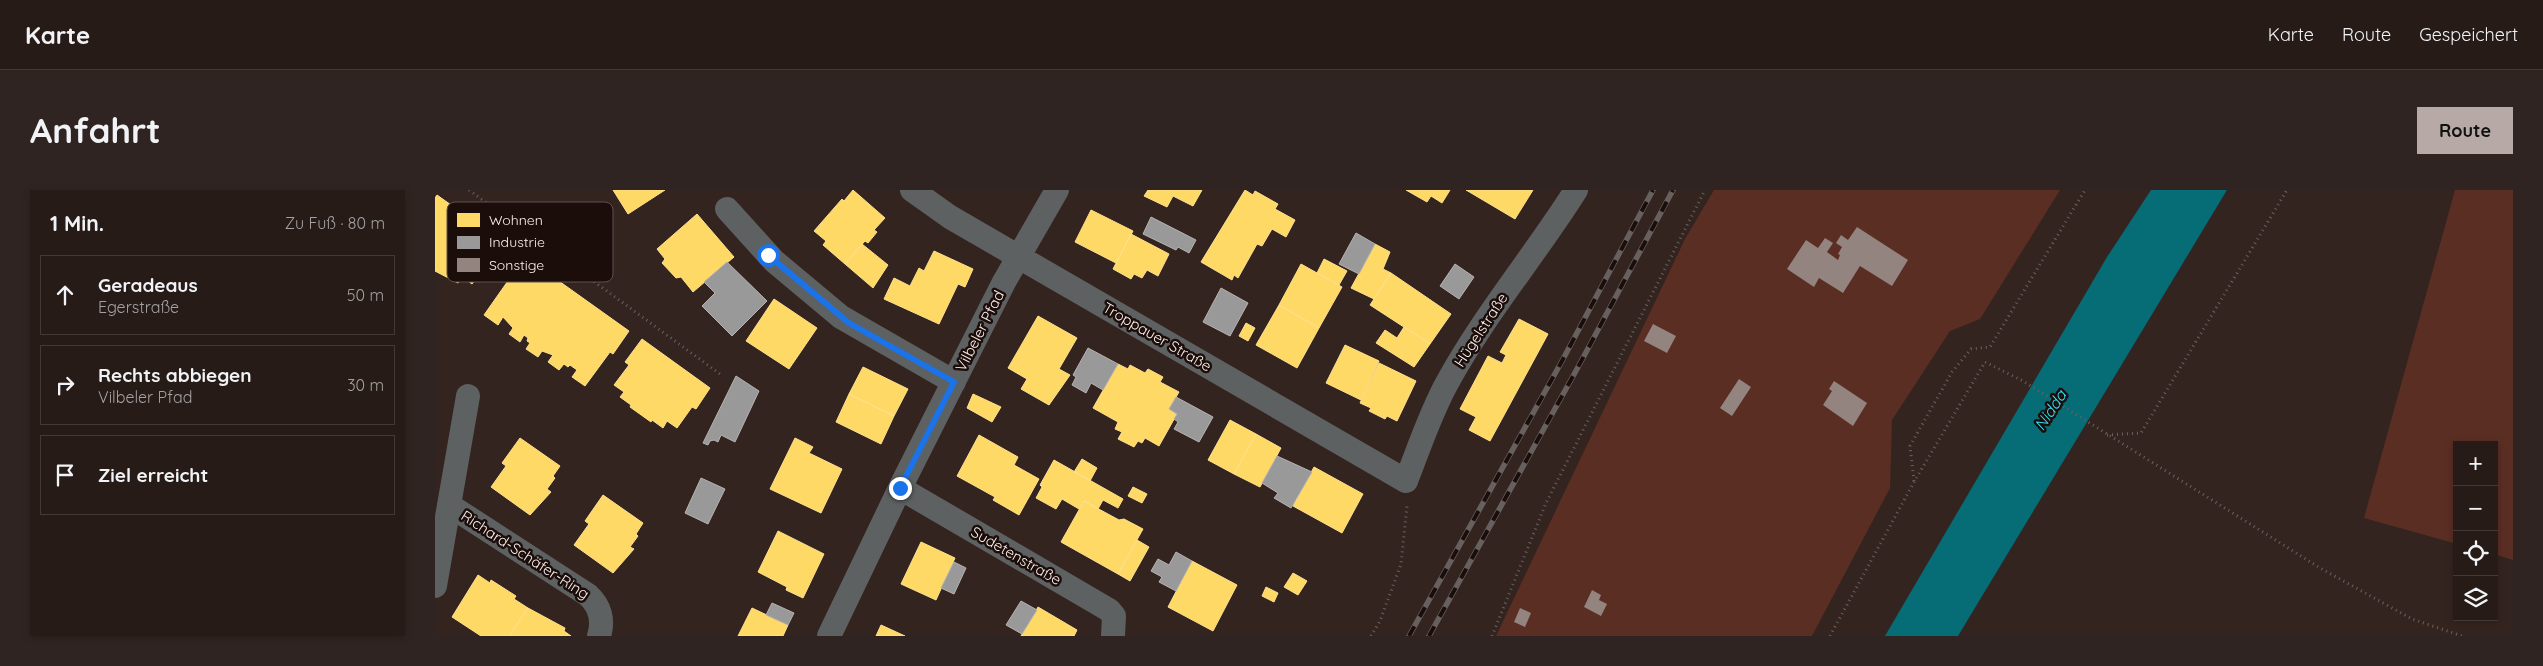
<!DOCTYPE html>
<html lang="de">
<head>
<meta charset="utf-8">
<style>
	:root { --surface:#271b18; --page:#2f2421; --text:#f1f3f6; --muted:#a4a1a2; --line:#433937; --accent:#b7a9a5 }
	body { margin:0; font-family:Quicksand,sans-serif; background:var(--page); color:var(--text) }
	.controls { position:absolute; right:15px; bottom:15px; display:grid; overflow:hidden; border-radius:0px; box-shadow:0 2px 8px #0003 }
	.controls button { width:45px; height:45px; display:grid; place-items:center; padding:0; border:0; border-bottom:1px solid var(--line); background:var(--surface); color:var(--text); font:25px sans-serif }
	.stop { position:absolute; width:15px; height:15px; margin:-11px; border:4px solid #1a73e8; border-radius:50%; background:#fff }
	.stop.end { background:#1a73e8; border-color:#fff; box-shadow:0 1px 5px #0008 }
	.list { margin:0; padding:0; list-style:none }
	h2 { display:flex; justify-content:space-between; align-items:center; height:65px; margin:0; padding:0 20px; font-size:21px }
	h2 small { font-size:16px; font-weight:400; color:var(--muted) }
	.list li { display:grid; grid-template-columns:32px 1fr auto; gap:15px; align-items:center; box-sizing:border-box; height:80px; margin:0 10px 10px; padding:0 10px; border:1px solid var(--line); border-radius:0px }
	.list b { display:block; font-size:19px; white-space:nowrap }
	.list p { margin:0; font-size:16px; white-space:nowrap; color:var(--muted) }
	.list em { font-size:16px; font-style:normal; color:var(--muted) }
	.icon { flex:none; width:28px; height:28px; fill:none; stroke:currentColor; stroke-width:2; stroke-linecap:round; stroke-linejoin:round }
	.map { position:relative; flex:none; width:2078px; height:446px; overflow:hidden; border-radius:0px }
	header { display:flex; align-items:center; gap:30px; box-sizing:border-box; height:70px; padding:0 25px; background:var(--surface); border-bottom:1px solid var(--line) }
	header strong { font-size:24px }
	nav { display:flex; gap:28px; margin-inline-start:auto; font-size:18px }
	.intro { display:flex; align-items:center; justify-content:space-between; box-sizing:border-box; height:120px; padding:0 30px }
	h1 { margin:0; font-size:35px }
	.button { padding:12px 22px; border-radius:0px; background:var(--accent); color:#111; font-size:18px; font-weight:700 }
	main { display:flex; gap:30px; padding:0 30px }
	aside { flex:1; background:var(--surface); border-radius:0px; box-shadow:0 2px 8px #0003 }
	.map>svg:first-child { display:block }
	.green { fill:#5a2e23 }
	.water { fill:#066c76 }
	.homes { fill:#ffd966; stroke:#fee08e }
	.industry { fill:#999; stroke:#b7b3b2 }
	.building { fill:#938480 }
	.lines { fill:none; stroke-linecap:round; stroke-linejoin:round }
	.path { stroke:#676361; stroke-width:3; stroke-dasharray:1 4; stroke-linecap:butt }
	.street { stroke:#5e6161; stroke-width:24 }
	.rail-casing { stroke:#67605e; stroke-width:5.5 }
	.rail { stroke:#1a0d0a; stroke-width:4; stroke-dasharray:11; stroke-linecap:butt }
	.route { stroke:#1a73e8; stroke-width:6 }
	.labels { text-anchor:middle; stroke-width:5; stroke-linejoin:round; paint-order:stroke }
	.street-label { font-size:15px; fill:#fdf0ed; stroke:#1a0d0a }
	.water-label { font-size:16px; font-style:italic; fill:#30e6fd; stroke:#1a0d0a }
	.key { fill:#1a0d0a; stroke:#5e514e; stroke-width:1 }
	.key-label { font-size:14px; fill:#fdf0ed }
</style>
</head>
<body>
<header>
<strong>Karte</strong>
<nav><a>Karte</a><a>Route</a><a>Gespeichert</a></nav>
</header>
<div class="intro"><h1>Anfahrt</h1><a class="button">Route</a></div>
<main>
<aside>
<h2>1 Min.<small>Zu Fuß · 80 m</small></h2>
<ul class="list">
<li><svg class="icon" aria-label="ahead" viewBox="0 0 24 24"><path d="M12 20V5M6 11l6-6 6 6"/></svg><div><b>Geradeaus</b><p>Egerstraße</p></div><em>50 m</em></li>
<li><svg class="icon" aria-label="right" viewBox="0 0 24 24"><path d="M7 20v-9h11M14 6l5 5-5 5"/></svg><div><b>Rechts abbiegen</b><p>Vilbeler Pfad</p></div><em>30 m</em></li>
<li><svg class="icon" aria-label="arrive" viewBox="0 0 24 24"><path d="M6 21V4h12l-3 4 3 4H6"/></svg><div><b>Ziel erreicht</b></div></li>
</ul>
</aside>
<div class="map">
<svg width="2078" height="446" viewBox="0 0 2078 446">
	<rect width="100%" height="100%" fill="#342420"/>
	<path class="green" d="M 1279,0 L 1625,0 L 1545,129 L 1515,141 L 1457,230 L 1455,298 L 1377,446 L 1061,446 L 1250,49 Z
		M 2020,0 L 2078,0 L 2078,370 L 2059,364 L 2059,255 L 2022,255 L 2022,354 L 1929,328 Z"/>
	<path class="water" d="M 1716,0 L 1792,0 L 1523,446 L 1450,446 L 1672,67 Z"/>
	<path class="homes" d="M 178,0 L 230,0 L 193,24 Z
		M 418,0 L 450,28 L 439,40 L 442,42 L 433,53 L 430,51 L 410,74 L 388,55 L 391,51 L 379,41 L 407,9 L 409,11 Z
		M 713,0 L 767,0 L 758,16 L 738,6 L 732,17 L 709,6 Z
		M 810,0 L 818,5 L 820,1 L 843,14 L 840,19 L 860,30 L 851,47 L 837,39 L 827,56 L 822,54 L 803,88 L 799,85 L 797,90 L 766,72 Z
		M 971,0 L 1015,0 L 1007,13 L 996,6 L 992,12 Z
		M 1031,0 L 1098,0 L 1080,29 Z
		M 2,5 L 71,54 L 56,75 L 53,73 L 37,94 L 28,87 L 23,93 L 0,81 L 0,8 Z
		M 656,20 L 698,41 L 681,73 L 640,52 Z
		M 262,24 L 299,67 L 258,102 L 246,87 L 241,88 L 227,73 L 230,69 L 222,59 Z
		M 696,44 L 734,64 L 723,86 L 712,80 L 707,88 L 699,84 L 696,89 L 678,79 Z
		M 427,54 L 453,75 L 438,98 L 410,74 Z
		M 940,54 L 955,62 L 948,79 L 956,83 L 939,109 L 916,98 Z
		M 499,61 L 538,79 L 530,97 L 523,94 L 504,134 L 449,109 L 459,88 L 475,96 L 484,78 L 489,81 Z
		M 86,64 L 194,141 L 178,164 L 175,162 L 150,196 L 137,187 L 142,180 L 135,175 L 133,177 L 129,174 L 124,180 L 113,172 L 118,165 L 107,161 L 103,167 L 91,159 L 95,153 L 92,151 L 93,148 L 89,145 L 85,152 L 74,144 L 78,138 L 68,127 L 63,135 L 49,125 L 75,88 L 72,85 Z
		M 889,69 L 912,81 L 904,95 L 882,83 Z
		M 866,74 L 907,97 L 884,138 L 844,115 Z
		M 956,83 L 1016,124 L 995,154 L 935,115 Z
		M 339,109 L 382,138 L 354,179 L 311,151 Z
		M 844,115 L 884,138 L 862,178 L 821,155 Z
		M 603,126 L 642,148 L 624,179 L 635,185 L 614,215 L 586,199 L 592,189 L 573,178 Z
		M 1084,129 L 1113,144 L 1055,251 L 1034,240 L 1041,227 L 1025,219 L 1053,166 L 1067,173 L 1071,165 L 1065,162 Z
		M 811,133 L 820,138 L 813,151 L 804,146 Z
		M 969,137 L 995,154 L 979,177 L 941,153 L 950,140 L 962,148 Z
		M 207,149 L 275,198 L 261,219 L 257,217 L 242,238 L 232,231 L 228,238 L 217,230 L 216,232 L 195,217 L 196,215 L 185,207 L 189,202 L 179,195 L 194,175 L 190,172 Z
		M 910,155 L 944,171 L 926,210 L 891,193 Z
		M 944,173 L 981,191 L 962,231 L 952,226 L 950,229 L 934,221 L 936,218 L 925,213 Z
		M 683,174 L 693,179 L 695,175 L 710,183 L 713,179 L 728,187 L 725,192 L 744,202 L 734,219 L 742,224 L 724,256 L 710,248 L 707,253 L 703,251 L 699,257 L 683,249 L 687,242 L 680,239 L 683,232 L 658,218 Z
		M 428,177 L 473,199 L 459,226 L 414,204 Z
		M 414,204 L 459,226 L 446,254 L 401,232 Z
		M 538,204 L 566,217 L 557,232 L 532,218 Z
		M 795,230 L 821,244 L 799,284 L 773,270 Z
		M 821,244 L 846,258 L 825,297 L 799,284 Z
		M 544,245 L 583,267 L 579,275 L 604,289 L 584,325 L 558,310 L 560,307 L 522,286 Z
		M 85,248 L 125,276 L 118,286 L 120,288 L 112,299 L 116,302 L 95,325 L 56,297 L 71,276 L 67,273 Z
		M 360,248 L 378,257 L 374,263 L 407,279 L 386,323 L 335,299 Z
		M 647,269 L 662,278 L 655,291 L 639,282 Z
		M 619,270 L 688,309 L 683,318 L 668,310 L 663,319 L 649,311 L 644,319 L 627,309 L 621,319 L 601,308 L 607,297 L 605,295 Z
		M 879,277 L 928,304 L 907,343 L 858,316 Z
		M 698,297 L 712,304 L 707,313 L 693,306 Z
		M 168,305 L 208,333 L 201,344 L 203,346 L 195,357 L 199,359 L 178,383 L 139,355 L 154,334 L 150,331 Z
		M 649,311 L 684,330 L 689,329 L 708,339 L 683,384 L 626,352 Z
		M 343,341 L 389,364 L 368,408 L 351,400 L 352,397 L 323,382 Z
		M 702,350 L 714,357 L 695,391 L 683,384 Z
		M 486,352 L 520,368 L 501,410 L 466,394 Z
		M 757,371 L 802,395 L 778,441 L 733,417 Z
		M 858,383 L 872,391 L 863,405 L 849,397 Z
		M 43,385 L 55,393 L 56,390 L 81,406 L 79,409 L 93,418 L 74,446 L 46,446 L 17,427 Z
		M 831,397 L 843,403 L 839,412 L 827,406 Z
		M 603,417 L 642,440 L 639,446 L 586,446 Z
		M 93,418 L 130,438 L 129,441 L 136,446 L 74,446 Z
		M 317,418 L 353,435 L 348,446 L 303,446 Z
		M 446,435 L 470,446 L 441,446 Z"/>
	<path class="industry" d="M 716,27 L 761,50 L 754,63 L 743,57 L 741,60 L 708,44 Z
		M 921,43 L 940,54 L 924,84 L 904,74 Z
		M 292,72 L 332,111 L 297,146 L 267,116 L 280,103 L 269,92 Z
		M 1020,74 L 1039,87 L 1024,109 L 1005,96 Z
		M 786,98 L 813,113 L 795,146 L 768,132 Z
		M 653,158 L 683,174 L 668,200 L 656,193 L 651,203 L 637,195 L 641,187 L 638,185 Z
		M 301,186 L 324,201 L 300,252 L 286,245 L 283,252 L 279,250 L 275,251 L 273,255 L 268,253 Z
		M 741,207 L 778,227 L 764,252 L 739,239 L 743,232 L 739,229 L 742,224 L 734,219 Z
		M 842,266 L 877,282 L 856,318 L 839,308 L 843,303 L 827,293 Z
		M 266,288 L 290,299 L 273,334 L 250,323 Z
		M 741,362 L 757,371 L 741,401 L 724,392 L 727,387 L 716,381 L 723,369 L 734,375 Z
		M 519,372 L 531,378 L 519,404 L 506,398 Z
		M 586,411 L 602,420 L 587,444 L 571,435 Z
		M 337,413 L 359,423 L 353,435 L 331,425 Z"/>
	<path class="building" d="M 1422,37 L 1473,70 L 1457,96 L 1425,76 L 1408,103 L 1384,88 L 1379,97 L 1352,79 L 1371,50 L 1383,58 L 1390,48 L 1398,53 L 1392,62 L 1403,70 L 1405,65 L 1403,64 L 1407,57 L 1401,53 L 1406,45 L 1413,50 Z
		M 1218,134 L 1241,146 L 1232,163 L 1209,151 Z
		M 1304,189 L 1316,197 L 1297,226 L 1285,218 Z
		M 1399,191 L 1432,213 L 1418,236 L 1388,215 L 1397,201 L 1394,199 Z
		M 1157,400 L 1166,405 L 1164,410 L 1172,414 L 1166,426 L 1149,417 Z
		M 1085,418 L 1096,423 L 1090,437 L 1079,432 Z"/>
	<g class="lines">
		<path class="path" d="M 34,0 L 285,184
			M 1672,245 L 1706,243 L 1852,0
			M 1479,291 L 1475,256 L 1517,182 L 1536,159 L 1555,157 L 1650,0
			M 936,446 L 945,431 L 966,374 L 972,316
			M 1057,446 L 1111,313 L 1270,0
			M 1395,446 L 1479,292 L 1550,172 L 1588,191 L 1885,378 L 1977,429 L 2027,446"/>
		<path class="street" d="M 477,0 L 515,27 L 584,67 L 971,291 C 984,258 995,224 1012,193 C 1049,125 1100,65 1141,0
			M 292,19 L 339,71 L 406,127 L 519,192
			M 465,298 L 674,420 L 679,426 L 678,446
			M 14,315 L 153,405 C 165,416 169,430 164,446
			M 0,396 L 33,206
			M 394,446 L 465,298 L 569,92 L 622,0"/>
		<g class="rail-casing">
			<path id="rail" d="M 974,446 L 1127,171 L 1218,0
				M 994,446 L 1142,179 L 1238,0"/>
		</g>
		<use href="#rail" class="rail"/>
	</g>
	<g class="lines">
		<path class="route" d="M 333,65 L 414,133 L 519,192 L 465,298"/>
	</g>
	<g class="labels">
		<g class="street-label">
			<text transform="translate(1046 140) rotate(-57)" y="5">Hügelstraße</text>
			<text transform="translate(545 141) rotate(-63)" y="5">Vilbeler Pfad</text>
			<text transform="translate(722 147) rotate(30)" y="5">Troppauer Straße</text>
			<text transform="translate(90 365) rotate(33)" y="5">Richard-Schäfer-Ring</text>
			<text transform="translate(581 366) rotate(30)" y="5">Sudetenstraße</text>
		</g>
		<g class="water-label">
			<text transform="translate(1615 220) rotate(-57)" y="6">Nidda</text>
		</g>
	</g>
	<rect x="12" y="12" width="166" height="80" rx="8" class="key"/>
	<rect x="22" y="23" width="23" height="14" fill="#ffd966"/>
	<rect x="22" y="46" width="23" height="13" fill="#999"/>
	<rect x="22" y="68" width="23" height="14" fill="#938480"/>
	<g class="key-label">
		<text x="54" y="35">Wohnen</text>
		<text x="54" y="57">Industrie</text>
		<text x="54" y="80">Sonstige</text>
	</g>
</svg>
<div class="controls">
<button>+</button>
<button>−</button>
<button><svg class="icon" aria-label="locate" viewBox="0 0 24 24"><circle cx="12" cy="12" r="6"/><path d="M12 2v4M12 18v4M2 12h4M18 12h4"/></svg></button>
<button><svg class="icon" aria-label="layers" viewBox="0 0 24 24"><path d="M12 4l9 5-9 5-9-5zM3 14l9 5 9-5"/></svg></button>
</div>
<div class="stop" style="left:333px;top:65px"></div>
<div class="stop end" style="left:465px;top:298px"></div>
</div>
</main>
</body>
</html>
